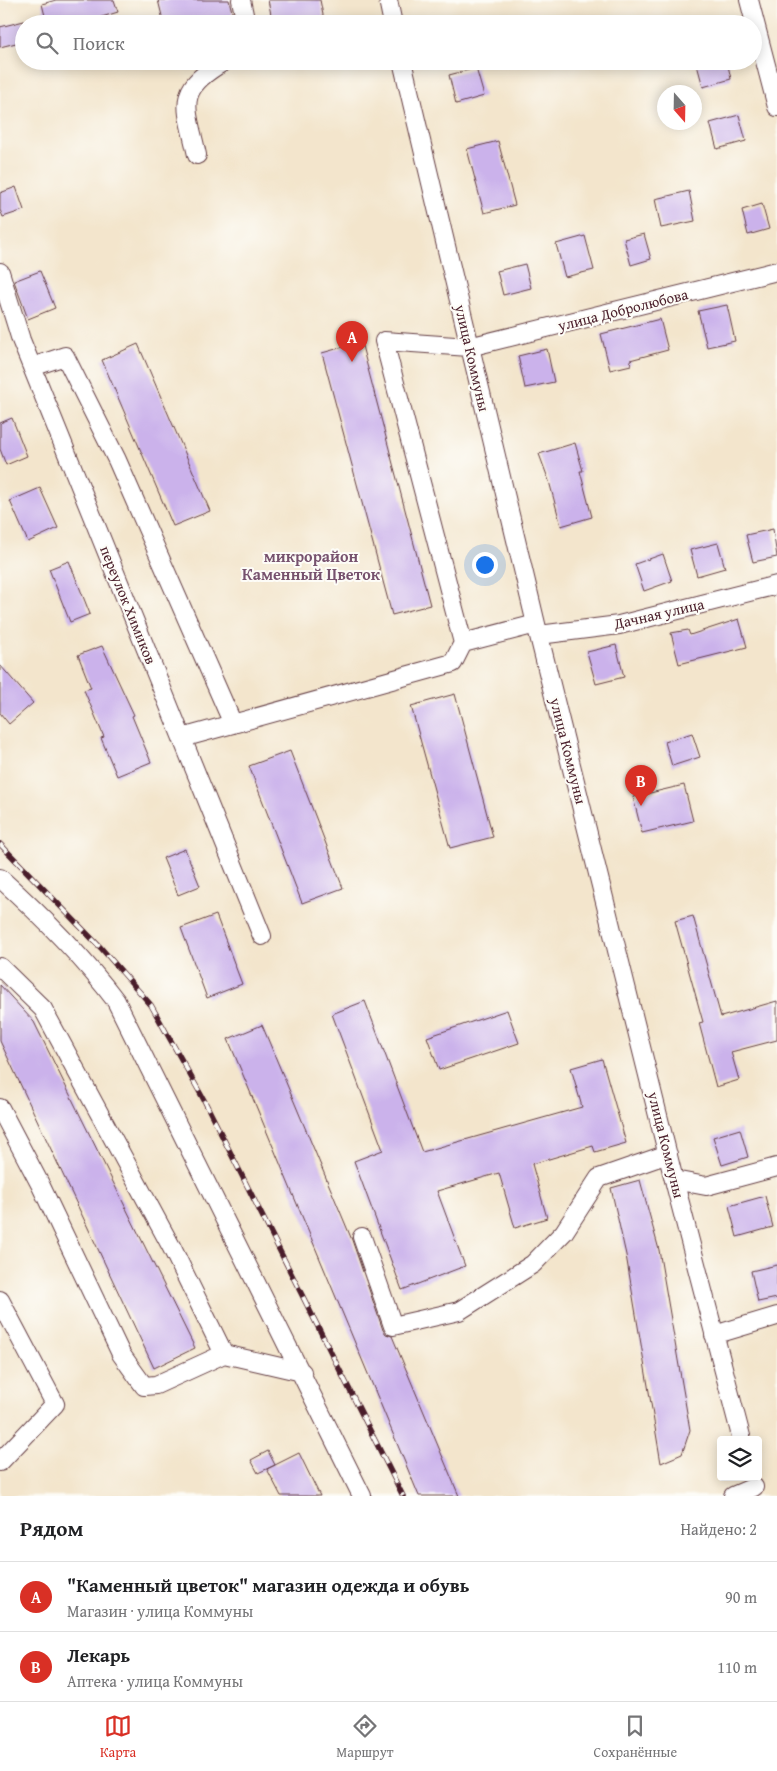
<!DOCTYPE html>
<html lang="ru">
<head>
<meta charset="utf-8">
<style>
	:root { --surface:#fff; --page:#f2f2f2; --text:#202124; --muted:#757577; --line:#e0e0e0; --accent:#d93025 }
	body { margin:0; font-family:"Gentium Book Plus",serif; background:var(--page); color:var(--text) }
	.controls { position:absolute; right:15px; bottom:15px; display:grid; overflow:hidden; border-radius:5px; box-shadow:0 2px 12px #0003 }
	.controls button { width:45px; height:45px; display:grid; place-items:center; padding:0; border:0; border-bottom:1px solid var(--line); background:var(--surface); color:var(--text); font:25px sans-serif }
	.compass { position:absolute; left:657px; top:85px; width:45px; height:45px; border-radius:50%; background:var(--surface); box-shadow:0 2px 12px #0003; rotate:160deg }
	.you { position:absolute; left:484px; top:564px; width:18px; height:18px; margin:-12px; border:4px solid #fff; border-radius:50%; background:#1a73e8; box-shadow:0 0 0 8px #1a73e833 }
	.badge { display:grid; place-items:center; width:32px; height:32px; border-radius:50%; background:var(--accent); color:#fff; font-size:16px; font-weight:700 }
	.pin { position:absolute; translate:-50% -41px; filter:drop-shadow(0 1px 2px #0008) }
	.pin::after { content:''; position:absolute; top:26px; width:18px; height:15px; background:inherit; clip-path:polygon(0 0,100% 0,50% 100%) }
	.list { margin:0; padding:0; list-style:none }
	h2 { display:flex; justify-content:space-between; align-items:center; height:65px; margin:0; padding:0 20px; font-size:21px }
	h2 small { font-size:16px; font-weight:400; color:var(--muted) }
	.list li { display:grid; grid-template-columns:32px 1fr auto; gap:15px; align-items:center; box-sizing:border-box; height:70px; padding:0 20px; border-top:1px solid var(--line) }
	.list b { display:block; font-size:19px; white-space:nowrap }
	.list p { margin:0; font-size:16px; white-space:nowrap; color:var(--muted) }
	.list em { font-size:16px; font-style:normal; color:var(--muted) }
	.icon { flex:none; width:28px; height:28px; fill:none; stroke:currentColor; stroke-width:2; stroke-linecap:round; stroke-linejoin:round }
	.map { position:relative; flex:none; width:777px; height:1496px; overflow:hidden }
	.search { position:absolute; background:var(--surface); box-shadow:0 2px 12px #0003; left:15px; right:15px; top:15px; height:55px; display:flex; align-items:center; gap:12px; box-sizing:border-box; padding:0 18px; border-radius:28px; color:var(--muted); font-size:19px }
	.sheet { height:205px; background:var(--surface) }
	nav { display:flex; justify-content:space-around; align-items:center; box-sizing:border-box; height:70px; border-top:1px solid var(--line); background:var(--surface); font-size:14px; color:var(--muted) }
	nav a { display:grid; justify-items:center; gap:2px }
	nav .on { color:var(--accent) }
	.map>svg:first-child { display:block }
	.building { fill:#cbb2eb }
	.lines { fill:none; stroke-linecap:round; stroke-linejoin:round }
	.minor-casing { stroke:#633d43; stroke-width:20 }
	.minor { stroke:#fff; stroke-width:18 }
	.rail-casing { stroke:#4a1f2b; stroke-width:5.5 }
	.rail { stroke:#fdfcf7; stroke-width:4; stroke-dasharray:11; stroke-linecap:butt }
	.labels { text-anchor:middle; stroke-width:4; stroke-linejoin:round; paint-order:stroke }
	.street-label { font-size:15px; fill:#4a1f2b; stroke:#fdfcf7 }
	.neighbourhood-label { font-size:16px; font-weight:bold; fill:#77526e; stroke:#fdfcf7 }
</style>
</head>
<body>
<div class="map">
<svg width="777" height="1496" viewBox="0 0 777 1496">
	<rect width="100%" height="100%" fill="#fdfcf7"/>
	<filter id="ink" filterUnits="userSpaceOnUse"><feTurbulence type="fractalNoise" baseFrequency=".02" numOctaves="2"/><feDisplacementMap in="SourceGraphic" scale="10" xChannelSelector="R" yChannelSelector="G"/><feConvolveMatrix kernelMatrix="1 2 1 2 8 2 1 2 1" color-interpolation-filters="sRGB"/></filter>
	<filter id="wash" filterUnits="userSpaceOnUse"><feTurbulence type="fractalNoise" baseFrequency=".0096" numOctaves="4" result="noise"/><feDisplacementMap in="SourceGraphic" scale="20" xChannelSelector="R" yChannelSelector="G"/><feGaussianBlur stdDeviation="1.12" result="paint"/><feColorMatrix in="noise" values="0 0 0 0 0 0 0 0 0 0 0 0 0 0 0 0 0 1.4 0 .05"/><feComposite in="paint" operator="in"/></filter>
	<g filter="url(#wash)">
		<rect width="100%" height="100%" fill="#f3e5cc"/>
		<g id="blocks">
			<path class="building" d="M 56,0 L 114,0 L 118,12 L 79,24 L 47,24 L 42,4 Z
				M 158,0 L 229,0 L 235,24 L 164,24 Z
				M 268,0 L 320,0 L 324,20 L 304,24 L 273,24 Z
				M 24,21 L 24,41 L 0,47 L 0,27 Z
				M 696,61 L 727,61 L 731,79 L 703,87 Z
				M 476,68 L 484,96 L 456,104 L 449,75 Z
				M 739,115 L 746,141 L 717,149 L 710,123 Z
				M 498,141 L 515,205 L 484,213 L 467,149 Z
				M 16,187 L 24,210 L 3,217 L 0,210 L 0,193 Z
				M 689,191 L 695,221 L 661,228 L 655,199 Z
				M 762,204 L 769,229 L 748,235 L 742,210 Z
				M 644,234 L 651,259 L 631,265 L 624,239 Z
				M 585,236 L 594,270 L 565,277 L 556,244 Z
				M 525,264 L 531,288 L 503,295 L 497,271 Z
				M 40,271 L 55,308 L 28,319 L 14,281 Z
				M 727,305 L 735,341 L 707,347 L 698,311 Z
				M 660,319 L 668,350 L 630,360 L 631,365 L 610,370 L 601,334 Z
				M 361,342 L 430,605 L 392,615 L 322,353 Z
				M 138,344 L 210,511 L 173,526 L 102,360 Z
				M 547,349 L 554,382 L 525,388 L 518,356 Z
				M 12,418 L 27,456 L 6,465 L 0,449 L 0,423 Z
				M 575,443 L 583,471 L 580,471 L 592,517 L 561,526 L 549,481 L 539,454 Z
				M 40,488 L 58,528 L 28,542 L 10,501 Z
				M 773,529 L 777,557 L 753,562 L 746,535 Z
				M 718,543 L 725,568 L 697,576 L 690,550 Z
				M 663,554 L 672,581 L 644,591 L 635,564 Z
				M 69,561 L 90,614 L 70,622 L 49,569 Z
				M 739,619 L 747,647 L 679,664 L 671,633 L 688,630 L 690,635 Z
				M 616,645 L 624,677 L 596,684 L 587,652 Z
				M 102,646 L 134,715 L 132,716 L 151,762 L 117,776 L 101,738 L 104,737 L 84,690 L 91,688 L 78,655 Z
				M 0,665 L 33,703 L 9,724 L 0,713 Z
				M 455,694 L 493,837 L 450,848 L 411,706 Z
				M 692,733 L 700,757 L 672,766 L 665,742 Z
				M 290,751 L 343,888 L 302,903 L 249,766 Z
				M 684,785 L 693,821 L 642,833 L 633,797 Z
				M 185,849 L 200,886 L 178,895 L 163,858 Z
				M 216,915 L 242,984 L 207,998 L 181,928 Z
				M 693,916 L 721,1017 L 777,1001 L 777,1040 L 731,1052 L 739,1080 L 716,1087 L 699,1023 L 703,1022 L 675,921 Z
				M 0,985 L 34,1022 L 195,1348 L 154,1368 L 0,1041 Z
				M 365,1001 L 422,1152 L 582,1107 L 571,1068 L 602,1059 L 626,1143 L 595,1152 L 593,1146 L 532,1164 L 547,1218 L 515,1228 L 499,1173 L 437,1191 L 465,1266 L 402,1290 L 354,1161 L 383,1150 L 332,1014 Z
				M 507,1010 L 519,1043 L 439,1070 L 427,1037 Z
				M 262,1025 L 352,1240 L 383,1330 L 386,1334 L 392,1336 L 459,1496 L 419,1496 L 228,1039 Z
				M 740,1129 L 748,1157 L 722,1165 L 713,1137 Z
				M 640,1180 L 659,1250 L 690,1430 L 682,1454 L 661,1463 L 626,1255 L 611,1188 Z
				M 765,1196 L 773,1227 L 737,1237 L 729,1206 Z
				M 777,1265 L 777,1298 L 758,1302 L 751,1271 Z
				M 268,1451 L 275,1465 L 258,1473 L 251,1460 Z
				M 299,1453 L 320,1496 L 281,1496 L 267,1469 Z"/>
		</g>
	</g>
	<g filter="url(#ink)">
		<use href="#blocks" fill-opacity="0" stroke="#633d43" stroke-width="1"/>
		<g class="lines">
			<g class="minor-casing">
				<path id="minor" d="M 241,0 L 246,24
					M 388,0 L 393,24
					M 749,0 L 777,107
					M 402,61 L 536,624 L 674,1180 L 742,1440
					M 197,155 C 186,105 174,90 225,61
					M 0,272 L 21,340 L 262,936
					M 32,367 L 65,356 L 117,460 L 233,724
					M 536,624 L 463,643 L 384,341 L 469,347 L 777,271
					M 539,635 L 619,625 L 777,585
					M 182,738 L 453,663 L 463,643
					M 0,878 C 42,916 82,956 116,1001 L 362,1496
					M 0,967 L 43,1009 L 172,1248 L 224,1354
					M 0,1108 L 40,1184 L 121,1354 L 144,1386 L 156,1385 L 224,1354 L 302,1372
					M 674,1180 L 706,1186 L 777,1167
					M 362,1237 L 393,1326 L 459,1311 L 533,1264 L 564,1232 L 599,1178 L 668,1154
					M 0,1300 L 55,1404 L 0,1462
					M 714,1335 L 777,1316
					M 733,1496 L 754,1487"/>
			</g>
			<use href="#minor" class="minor"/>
			<g class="rail-casing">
				<path id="rail" d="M 0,844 L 101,948 L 151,1005 L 204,1100 L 403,1496"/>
			</g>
			<use href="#rail" class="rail"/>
		</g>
	</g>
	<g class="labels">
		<g class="street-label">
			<text transform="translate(623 310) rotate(-14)" y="5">улица Добролюбова</text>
			<text transform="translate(472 358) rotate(77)" y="5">улица Коммуны</text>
			<text transform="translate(128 605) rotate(68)" y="5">переулок Химиков</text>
			<text transform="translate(659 614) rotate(-13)" y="5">Дачная улица</text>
			<text transform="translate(568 751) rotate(76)" y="5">улица Коммуны</text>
			<text transform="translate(666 1145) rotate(76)" y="5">улица Коммуны</text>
		</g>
		<g class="neighbourhood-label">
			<text x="311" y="562">микрорайон<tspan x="311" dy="18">Каменный Цветок</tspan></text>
		</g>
	</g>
</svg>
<div class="controls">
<button><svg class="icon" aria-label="layers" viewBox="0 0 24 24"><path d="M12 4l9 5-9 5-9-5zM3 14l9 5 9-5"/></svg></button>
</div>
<svg class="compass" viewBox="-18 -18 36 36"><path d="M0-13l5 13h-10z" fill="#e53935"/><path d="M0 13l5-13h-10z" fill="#757577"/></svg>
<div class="you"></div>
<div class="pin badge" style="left:352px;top:362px">A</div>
<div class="pin badge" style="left:641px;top:806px">B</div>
<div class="search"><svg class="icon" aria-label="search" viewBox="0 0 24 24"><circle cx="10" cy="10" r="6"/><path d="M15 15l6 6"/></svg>Поиск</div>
</div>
<section class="sheet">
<h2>Рядом<small>Найдено: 2</small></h2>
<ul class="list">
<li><span class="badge">A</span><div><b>&quot;Каменный цветок&quot; магазин одежда и обувь</b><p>Магазин · улица Коммуны</p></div><em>90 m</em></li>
<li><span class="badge">B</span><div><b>Лекарь</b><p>Аптека · улица Коммуны</p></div><em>110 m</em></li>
</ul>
</section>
<nav>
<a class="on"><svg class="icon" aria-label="map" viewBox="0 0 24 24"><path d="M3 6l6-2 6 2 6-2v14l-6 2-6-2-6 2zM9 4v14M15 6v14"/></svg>Карта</a>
<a><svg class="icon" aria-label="directions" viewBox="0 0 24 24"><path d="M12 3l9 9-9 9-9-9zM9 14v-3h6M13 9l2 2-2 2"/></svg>Маршрут</a>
<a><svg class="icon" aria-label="saved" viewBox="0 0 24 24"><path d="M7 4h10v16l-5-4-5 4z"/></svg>Сохранённые</a>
</nav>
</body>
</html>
